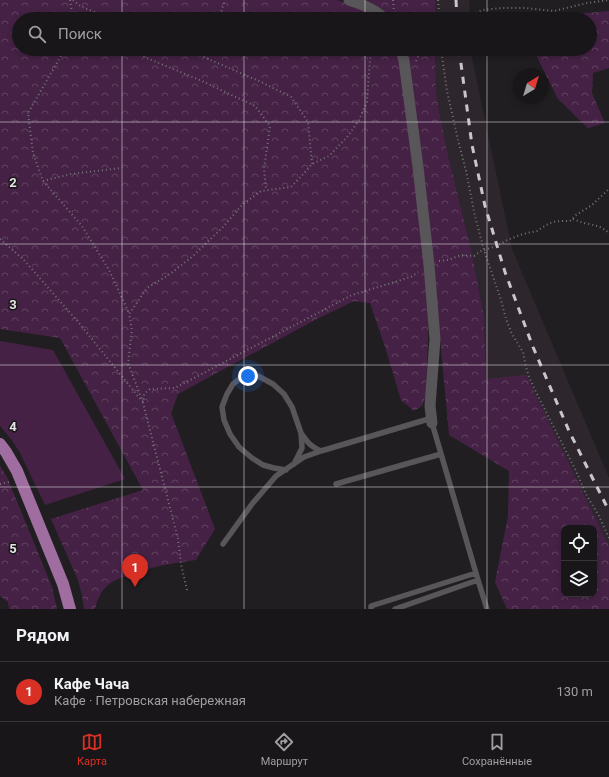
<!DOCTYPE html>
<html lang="ru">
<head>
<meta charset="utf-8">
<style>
	:root { --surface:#191619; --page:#262326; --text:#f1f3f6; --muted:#9f9fa2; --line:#373538; --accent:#d93025 }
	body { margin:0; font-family:Roboto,sans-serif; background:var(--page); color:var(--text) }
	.controls { position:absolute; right:12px; bottom:12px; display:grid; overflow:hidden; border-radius:8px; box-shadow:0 2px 6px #0003 }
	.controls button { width:36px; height:36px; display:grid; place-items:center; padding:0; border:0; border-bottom:1px solid var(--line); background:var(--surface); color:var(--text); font:20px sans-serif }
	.compass { position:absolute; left:513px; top:68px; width:36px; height:36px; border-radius:50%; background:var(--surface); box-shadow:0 2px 6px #0003; rotate:38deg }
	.you { position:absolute; left:248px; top:376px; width:14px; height:14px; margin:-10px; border:3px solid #fff; border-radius:50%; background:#1a73e8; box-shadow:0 0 0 6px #1a73e833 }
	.badge { display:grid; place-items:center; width:26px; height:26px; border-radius:50%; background:var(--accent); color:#fff; font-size:13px; font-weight:700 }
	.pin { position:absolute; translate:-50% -33px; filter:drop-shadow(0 1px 2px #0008) }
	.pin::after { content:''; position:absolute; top:21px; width:14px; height:12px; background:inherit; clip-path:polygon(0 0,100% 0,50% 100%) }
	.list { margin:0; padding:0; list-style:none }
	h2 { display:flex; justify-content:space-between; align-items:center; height:52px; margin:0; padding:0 16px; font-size:17px }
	h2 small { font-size:13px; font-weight:400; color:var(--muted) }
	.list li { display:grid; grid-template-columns:26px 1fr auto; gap:12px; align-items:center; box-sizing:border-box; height:60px; padding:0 16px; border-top:1px solid var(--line) }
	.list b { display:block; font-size:15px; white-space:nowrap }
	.list p { margin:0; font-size:13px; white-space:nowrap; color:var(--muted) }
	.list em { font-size:13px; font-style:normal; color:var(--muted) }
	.icon { flex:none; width:22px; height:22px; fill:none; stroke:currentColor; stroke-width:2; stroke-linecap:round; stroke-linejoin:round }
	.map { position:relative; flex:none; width:609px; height:609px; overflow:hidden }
	.search { position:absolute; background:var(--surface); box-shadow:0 2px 6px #0003; left:12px; right:12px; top:12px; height:44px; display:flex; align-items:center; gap:10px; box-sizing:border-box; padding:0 14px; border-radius:22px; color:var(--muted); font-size:15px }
	.sheet { height:112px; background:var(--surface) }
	nav { display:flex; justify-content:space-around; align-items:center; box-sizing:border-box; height:56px; border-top:1px solid var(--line); background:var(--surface); font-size:11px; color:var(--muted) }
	nav a { display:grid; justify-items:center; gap:2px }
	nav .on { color:var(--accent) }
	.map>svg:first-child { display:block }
	.built { fill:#2e262d }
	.grass { fill:#452245 }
	.forest { fill:url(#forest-crowns); fill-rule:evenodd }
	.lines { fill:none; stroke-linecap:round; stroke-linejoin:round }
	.path { stroke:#767476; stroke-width:2; stroke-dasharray:1 3; stroke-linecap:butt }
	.lane { stroke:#595659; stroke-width:5.5 }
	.street { stroke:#595659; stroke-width:11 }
	.primary { stroke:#9f6d9f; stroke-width:12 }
	.rail { stroke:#c8c6c8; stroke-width:3; stroke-dasharray:7 7; stroke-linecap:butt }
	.grid { fill:none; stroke:#e5e3e5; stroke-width:1; stroke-opacity:0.55 }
	.grid-label { font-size:13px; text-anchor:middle; font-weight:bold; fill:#e5e3e5; stroke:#181518; stroke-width:3; stroke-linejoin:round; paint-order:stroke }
</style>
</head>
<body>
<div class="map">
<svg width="609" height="609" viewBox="0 0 609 609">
	<defs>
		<pattern id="forest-crowns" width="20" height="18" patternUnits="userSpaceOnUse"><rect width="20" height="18" fill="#452245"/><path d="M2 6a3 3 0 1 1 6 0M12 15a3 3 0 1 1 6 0" fill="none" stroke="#604260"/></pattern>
	</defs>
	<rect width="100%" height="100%" fill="#211e21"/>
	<path class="built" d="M 435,0 L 469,0 L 470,19 L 435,19 Z
		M 435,49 L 472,49 L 472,58 L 512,249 L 609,478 L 609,546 L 557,439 L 486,379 L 484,317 L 472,253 L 447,151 L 436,94 Z"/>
	<path class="grass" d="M 0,341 L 53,350 L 125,479 L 45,505 L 19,451 L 11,439 L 0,426 Z"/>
	<path class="forest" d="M 0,0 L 337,0 L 352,4 L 379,19 L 19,19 L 19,49 L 398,49 L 429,291 L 428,338 L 426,395 L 422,406 L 414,411 L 401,400 L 386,350 L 370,303 L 354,301 L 313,321 L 178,394 L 171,413 L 215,529 L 196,560 C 172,563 150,567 127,576 C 120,578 114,580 108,585 C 101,591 97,600 95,609 L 84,609 L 82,595 L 78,580 L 51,519 L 143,490 L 60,338 L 0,329 Z
		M 364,0 L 435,0 L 435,19 L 392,19 C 384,10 376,4 364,0 Z
		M 609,11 L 609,68 L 593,73 L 592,93 L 605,123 L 588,128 L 558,99 L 533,49 L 590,49 L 590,19 L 565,19 L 575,14 Z
		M 405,49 L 435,49 L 436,94 L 447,151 L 472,253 L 484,317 L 486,379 L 526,375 L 609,546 L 609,609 L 507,609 L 495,582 L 508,516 L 509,471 L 449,435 L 433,263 ZM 564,528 L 594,528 L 594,594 L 564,594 Z
		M 0,466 L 7,477 L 52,587 L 57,609 L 9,609 L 8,602 L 0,596 Z"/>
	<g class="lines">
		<path class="path" d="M 70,0 L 73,19
			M 73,0 L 80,6 L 111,19
			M 393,0 L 394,11
			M 438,0 L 439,12 L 438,19
			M 219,19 L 225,0
			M 471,19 L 477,12 L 483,10 L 501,8 L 525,8 L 554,11 L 587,3 L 609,0
			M 65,49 L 28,113 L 33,153 L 43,181 L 82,226 L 109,270 L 129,313
			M 125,49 L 202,81 L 255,106 L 270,126 L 264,169 L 266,189
			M 185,49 L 259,81 L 291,97 L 308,122 L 312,164
			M 441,49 L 447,91 L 458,140 L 466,171 L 475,216 L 484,250 L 501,300 L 506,319 L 512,334 L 523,352 L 526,367 L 529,377 L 536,392 L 575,469 L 587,496 L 599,516 L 609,538
			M 413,55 L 421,49
			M 208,59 L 211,49
			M 416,61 L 422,49
			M 43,181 L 71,174 L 121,168
			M 573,219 C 578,221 583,223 589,224 C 598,226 602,227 609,233
			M 0,239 L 23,259 L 79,323 L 141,400
			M 439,261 L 448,260 L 461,255 L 474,256 L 481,251 L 497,246 L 507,240 L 523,234 L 537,231 L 546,225 L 553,222 L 561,221 L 570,221 L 576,215 L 592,205 L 609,189
			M 143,402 L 128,363 L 132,330 L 129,314 L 147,288 L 170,274 L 193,256 L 223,227 L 242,205 L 261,191 L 291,187 L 307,170 L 312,164 L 329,156 L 348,136 L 359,120 L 367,102 L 370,59 L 375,49
			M 0,484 L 9,482
			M 187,590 L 181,564 L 178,539 L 143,403 L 144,394 L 150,389 L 175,388 L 352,295 L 411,277 L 418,272"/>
		<path class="lane" d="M 432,423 L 478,580 L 487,609
			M 301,433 C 308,443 310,446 321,451
			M 286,470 L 274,468 L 263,465 L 252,458 L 239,447 L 230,434 L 224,420 L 222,407 L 227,394 L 233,384 L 242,377 L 258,376 L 273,384 L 284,394 L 292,407 L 301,433 L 302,448 L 294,464
			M 336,484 L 441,454
			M 223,544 L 252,504 L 276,476 L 304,457 L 321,451 L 432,418
			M 371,609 L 371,606 L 476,573
			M 395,609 L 478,580"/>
		<path class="street" d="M 349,0 C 362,4 375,9 385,19
			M 401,49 L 404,61 L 418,167 L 429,265 L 435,339 L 430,406 L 432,423"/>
		<path class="primary" d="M 0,444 L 6,452 L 17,471 L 63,584 L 70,609"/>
		<path class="rail" d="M 456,0 L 457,19
			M 459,49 L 472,145 L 485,206 L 505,272 L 533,347 L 569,431 L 609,511"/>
	</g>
	<path class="grid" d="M 122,0 L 122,19M 244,0 L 244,19M 365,0 L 365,19M 487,0 L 487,19M 122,49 L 122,609M 244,49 L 244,609M 365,49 L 365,609M 487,49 L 487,609M 0,122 L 609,122M 0,244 L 609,244M 0,365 L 609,365M 0,487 L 609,487"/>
	<g class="grid-label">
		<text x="13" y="187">2</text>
		<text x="13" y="309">3</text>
		<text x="13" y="431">4</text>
		<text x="13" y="553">5</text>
	</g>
</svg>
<div class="controls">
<button><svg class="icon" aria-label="locate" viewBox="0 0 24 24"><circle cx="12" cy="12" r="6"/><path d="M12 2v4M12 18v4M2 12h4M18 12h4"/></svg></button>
<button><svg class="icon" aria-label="layers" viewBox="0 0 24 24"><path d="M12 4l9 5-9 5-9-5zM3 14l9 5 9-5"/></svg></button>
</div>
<svg class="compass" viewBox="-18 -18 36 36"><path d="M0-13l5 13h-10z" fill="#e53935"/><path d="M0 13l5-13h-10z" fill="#9f9fa2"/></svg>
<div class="you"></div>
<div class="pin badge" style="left:135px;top:587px">1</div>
<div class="search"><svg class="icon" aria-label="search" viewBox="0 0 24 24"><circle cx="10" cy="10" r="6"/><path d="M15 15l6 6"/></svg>Поиск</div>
</div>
<section class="sheet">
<h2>Рядом<small></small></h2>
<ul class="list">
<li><span class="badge">1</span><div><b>Кафе Чача</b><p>Кафе · Петровская набережная</p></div><em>130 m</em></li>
</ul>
</section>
<nav>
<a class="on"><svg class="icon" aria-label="map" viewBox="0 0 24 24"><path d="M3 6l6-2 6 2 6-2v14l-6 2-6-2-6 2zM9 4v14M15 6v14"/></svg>Карта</a>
<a><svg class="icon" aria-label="directions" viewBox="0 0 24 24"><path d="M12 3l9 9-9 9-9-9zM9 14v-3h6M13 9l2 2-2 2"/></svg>Маршрут</a>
<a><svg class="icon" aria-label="saved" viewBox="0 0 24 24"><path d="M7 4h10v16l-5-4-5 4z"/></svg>Сохранённые</a>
</nav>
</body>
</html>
